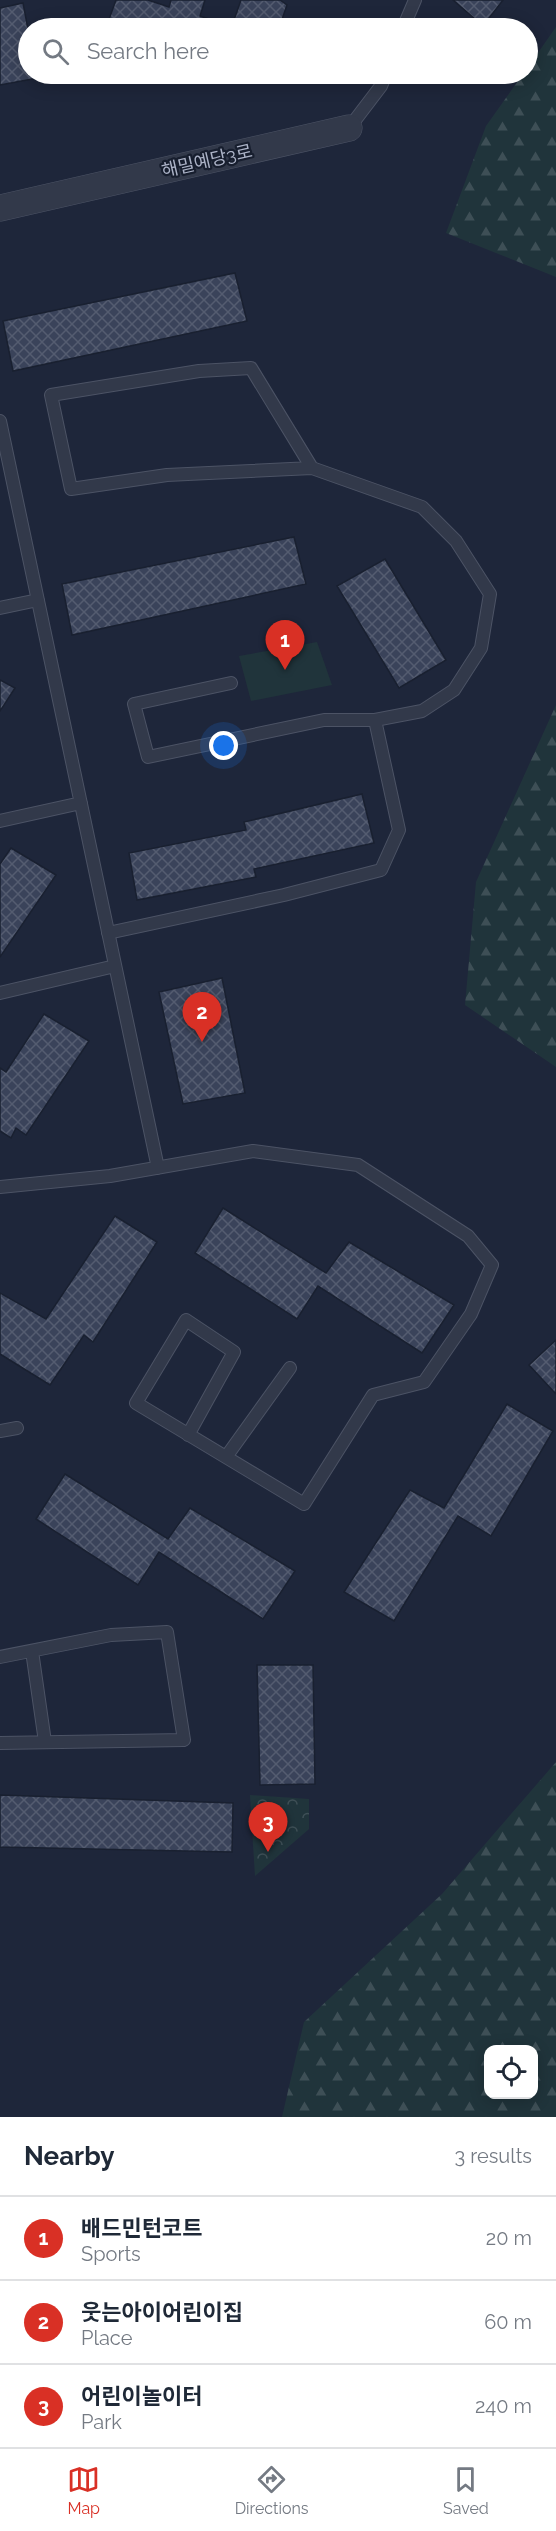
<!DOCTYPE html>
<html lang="en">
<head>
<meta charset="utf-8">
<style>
	:root { --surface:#fff; --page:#f2f2f3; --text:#1f2937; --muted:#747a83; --line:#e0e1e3; --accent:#d93025 }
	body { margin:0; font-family:Raleway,"Noto Sans KR",sans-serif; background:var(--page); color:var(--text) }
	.controls { position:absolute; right:18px; bottom:18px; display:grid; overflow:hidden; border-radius:12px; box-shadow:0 3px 15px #0003 }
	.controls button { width:54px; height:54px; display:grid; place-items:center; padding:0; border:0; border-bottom:2px solid var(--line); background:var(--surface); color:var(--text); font:30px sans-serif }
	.you { position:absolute; left:224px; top:746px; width:21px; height:21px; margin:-15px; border:4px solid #fff; border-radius:50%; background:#1a73e8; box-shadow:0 0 0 9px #1a73e833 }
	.badge { display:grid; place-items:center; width:39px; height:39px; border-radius:50%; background:var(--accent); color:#fff; font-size:20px; font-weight:700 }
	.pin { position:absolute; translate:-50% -50px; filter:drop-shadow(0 2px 3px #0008) }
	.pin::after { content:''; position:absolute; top:32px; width:21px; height:18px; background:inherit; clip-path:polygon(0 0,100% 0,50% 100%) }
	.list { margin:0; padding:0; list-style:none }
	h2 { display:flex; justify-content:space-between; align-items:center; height:78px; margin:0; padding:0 24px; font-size:26px }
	h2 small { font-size:20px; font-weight:400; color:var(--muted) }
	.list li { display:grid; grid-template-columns:39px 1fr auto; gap:18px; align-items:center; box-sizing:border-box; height:84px; padding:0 24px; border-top:2px solid var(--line) }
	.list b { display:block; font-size:22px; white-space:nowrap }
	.list p { margin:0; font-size:20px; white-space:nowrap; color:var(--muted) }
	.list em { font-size:20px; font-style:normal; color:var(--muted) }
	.icon { flex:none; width:33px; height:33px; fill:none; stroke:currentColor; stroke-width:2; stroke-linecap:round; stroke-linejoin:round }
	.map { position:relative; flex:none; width:556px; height:2117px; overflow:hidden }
	.search { position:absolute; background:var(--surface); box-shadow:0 3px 15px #0003; left:18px; right:18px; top:18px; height:66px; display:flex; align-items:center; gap:15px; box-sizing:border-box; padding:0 21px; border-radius:33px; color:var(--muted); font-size:22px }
	.sheet { height:330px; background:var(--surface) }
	nav { display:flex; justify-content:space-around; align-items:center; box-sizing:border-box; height:84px; border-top:2px solid var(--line); background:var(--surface); font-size:16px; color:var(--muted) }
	nav a { display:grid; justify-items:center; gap:3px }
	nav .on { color:var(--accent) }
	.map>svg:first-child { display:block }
	.forest { fill:url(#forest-firs); fill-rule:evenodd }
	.park { fill:url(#park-crowns) }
	.pitch { fill:#20343b }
	.building { fill:url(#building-cross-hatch); stroke:#192030; stroke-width:1.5 }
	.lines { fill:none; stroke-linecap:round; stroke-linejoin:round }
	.lane-casing { stroke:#4c5365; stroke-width:14 }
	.street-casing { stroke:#4c5365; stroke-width:27 }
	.lane { stroke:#32394a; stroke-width:12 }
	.street { stroke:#32394a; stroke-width:26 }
	.labels { text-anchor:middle; stroke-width:4.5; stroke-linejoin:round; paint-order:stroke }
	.street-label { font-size:18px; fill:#acb3c7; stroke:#171e2e }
</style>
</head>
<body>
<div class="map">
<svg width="556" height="2117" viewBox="0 0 556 2117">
	<defs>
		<pattern id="forest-firs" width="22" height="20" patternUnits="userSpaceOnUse" patternTransform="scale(1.5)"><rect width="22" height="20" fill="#20343b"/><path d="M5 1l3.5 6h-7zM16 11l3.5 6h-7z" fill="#3e4f56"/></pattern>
		<pattern id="park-crowns" width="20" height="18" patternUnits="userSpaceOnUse" patternTransform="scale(1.5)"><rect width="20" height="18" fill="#20343b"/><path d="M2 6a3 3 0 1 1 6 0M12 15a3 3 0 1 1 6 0" fill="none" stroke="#3e4f56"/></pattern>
		<pattern id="building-cross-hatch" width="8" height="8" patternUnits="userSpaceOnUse" patternTransform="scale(1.5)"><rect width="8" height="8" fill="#3a435a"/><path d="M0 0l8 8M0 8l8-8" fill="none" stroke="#545c70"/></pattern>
	</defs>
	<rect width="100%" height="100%" fill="#1e263a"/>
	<path class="forest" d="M 556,27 L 556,277 L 446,233 L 486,126 L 523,74 L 528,74 L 528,67 Z
		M 556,705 L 556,1067 L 465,1005 L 476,882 Z
		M 556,1762 L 556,2117 L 282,2117 L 304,2022 L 442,1894 ZM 488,2050 L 534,2050 L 534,2094 L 488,2094 Z"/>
	<path class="park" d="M 250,1795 L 309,1799 L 309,1829 L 255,1876 Z"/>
	<path class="pitch" d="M 317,642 L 332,685 L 251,701 L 239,656 Z"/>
	<path class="building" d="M 116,0 L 148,0 L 169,7 L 171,0 L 205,0 L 200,16 L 223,24 L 234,20 L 241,0 L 280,0 L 287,5 L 279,28 L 119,28 L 120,26 L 108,22 Z
		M 453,0 L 503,0 L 483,26 Z
		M 23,3 L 28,29 L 28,74 L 59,74 L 0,85 L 0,8 Z
		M 79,22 L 80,28 L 46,28 Z
		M 235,273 L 247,321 L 13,371 L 3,321 Z
		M 294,537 L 306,584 L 72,635 L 62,584 Z
		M 385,559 L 446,660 L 399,688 L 337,586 Z
		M 0,680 L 15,688 L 0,711 Z
		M 362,794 L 374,843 L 254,869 L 256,877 L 137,900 L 129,853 L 246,830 L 244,822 Z
		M 11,848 L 56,875 L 0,957 L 0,864 Z
		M 222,978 L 245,1093 L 183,1104 L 159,992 Z
		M 44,1014 L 89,1041 L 26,1135 L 16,1128 L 11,1138 L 0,1131 L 0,1068 L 6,1072 Z
		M 223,1208 L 326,1273 L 349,1242 L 454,1305 L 422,1353 L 318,1286 L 297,1319 L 195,1253 Z
		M 115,1216 L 157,1242 L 93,1342 L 84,1335 L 50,1385 L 0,1354 L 0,1293 L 46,1319 Z
		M 556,1340 L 556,1394 L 529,1365 Z
		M 507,1404 L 553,1431 L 491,1536 L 458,1516 L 394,1621 L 344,1592 L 410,1490 L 444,1508 Z
		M 65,1474 L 168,1539 L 190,1508 L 295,1571 L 263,1619 L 159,1552 L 138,1585 L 36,1519 Z
		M 257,1665 L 313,1665 L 315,1784 L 260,1785 Z
		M 0,1795 L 233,1803 L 232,1852 L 0,1847 Z"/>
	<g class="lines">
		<g class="lane-casing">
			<path id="lane" d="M 403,28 L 415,0
				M 349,128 L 381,86 L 386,74
				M 0,421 L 158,1168
				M 312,468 L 251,368 L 199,371 L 51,395 L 71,489 L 167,475 L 312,468 L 422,507 L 456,541 L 490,594 L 481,648 L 454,690 L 422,711 L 375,720
				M 0,608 L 38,600
				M 0,821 L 81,803
				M 108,933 L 284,895 L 381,870 L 399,830 L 375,720 L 324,720 L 148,757 L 134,704 L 231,683
				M 0,993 L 115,966
				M 0,1187 L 110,1176 L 253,1151 L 358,1165 L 468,1236 L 492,1265 L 471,1314 L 424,1382 L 373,1395 L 304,1504 L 136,1403 L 186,1320 L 234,1352 L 188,1435
				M 0,1431 L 17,1428
				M 226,1457 L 290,1368
				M 32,1651 L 45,1742
				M 0,1657 L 111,1635 L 167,1632 L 184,1740 L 0,1743"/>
		</g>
		<g class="street-casing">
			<path id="street" d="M 0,208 L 349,128"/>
		</g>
		<use href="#lane" class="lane"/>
		<use href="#street" class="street"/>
	</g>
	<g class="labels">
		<g class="street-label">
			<text transform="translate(207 161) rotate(-13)" y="6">해밀예당3로</text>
		</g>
	</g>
</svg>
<div class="controls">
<button><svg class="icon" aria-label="locate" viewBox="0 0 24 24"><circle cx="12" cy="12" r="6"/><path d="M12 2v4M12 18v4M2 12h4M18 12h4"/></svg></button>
</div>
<div class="you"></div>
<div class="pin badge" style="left:285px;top:670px">1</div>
<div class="pin badge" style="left:202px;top:1042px">2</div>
<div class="pin badge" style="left:268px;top:1852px">3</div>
<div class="search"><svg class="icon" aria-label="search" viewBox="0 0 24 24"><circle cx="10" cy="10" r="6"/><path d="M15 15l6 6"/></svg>Search here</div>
</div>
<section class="sheet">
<h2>Nearby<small>3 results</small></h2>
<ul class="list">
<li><span class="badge">1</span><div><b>배드민턴코트</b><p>Sports</p></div><em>20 m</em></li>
<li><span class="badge">2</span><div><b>웃는아이어린이집</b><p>Place</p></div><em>60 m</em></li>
<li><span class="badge">3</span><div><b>어린이놀이터</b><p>Park</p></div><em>240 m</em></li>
</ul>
</section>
<nav>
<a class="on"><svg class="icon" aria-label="map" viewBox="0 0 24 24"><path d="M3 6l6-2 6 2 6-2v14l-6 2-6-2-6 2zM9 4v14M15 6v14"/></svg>Map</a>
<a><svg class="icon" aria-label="directions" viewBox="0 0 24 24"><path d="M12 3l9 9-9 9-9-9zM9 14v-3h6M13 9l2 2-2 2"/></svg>Directions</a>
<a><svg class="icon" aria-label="saved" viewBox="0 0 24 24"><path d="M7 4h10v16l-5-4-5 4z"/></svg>Saved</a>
</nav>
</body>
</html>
